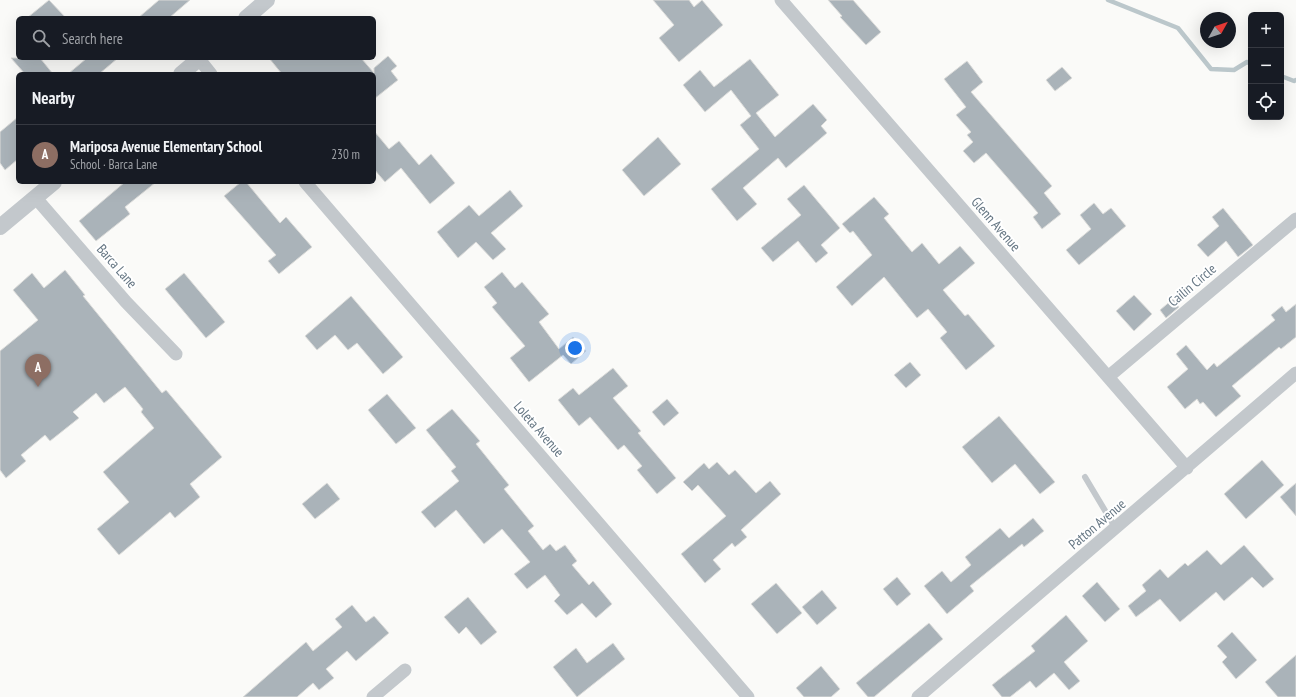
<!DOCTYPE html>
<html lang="en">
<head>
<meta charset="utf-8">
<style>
	:root { --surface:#171b24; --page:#242831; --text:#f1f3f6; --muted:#9ea1a6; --line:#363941; --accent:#0b8043 }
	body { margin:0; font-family:"PT Sans Narrow",sans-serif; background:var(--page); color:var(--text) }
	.controls { position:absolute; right:12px; top:12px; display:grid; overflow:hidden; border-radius:6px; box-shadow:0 4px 16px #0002 }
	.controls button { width:36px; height:36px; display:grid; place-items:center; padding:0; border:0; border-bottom:1px solid var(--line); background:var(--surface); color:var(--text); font:20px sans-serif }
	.compass { position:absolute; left:1200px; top:12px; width:36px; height:36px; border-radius:50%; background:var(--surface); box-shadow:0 4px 16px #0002; rotate:50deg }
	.you { position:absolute; left:575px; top:348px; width:14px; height:14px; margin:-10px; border:3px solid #fff; border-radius:50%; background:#1a73e8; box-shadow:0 0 0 6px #1a73e833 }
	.badge { display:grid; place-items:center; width:26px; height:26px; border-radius:50%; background:var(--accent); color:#fff; font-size:13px; font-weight:700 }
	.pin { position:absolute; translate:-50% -33px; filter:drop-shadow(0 1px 2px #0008) }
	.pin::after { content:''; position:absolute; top:21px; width:14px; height:12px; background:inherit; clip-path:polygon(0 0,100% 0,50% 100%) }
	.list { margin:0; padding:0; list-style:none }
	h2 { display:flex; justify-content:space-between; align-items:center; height:52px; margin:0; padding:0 16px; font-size:17px }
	h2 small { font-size:13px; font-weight:400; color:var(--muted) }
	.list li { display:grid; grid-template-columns:26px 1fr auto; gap:12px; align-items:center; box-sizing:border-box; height:60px; padding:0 16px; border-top:1px solid var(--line) }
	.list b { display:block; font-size:15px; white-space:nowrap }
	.list p { margin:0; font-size:13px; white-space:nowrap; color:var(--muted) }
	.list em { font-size:13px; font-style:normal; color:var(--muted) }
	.icon { flex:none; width:22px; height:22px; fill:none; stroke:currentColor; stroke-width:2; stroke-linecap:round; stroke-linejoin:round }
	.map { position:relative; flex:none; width:1296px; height:697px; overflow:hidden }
	.search { position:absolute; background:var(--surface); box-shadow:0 4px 16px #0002; left:16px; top:16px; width:360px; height:44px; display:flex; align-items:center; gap:10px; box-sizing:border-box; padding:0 14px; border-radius:6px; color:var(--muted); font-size:15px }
	.panel { position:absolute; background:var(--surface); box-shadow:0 4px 16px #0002; left:16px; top:72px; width:360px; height:112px; border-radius:6px }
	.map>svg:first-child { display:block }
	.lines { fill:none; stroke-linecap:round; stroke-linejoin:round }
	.stream { stroke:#bbc7cb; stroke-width:4.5 }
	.building { fill:#aab3b9; stroke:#dcdcda }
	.service { stroke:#c3c8cc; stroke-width:6 }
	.minor { stroke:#c3c8cc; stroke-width:13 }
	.tertiary { stroke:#c3c8cc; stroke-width:16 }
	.labels { text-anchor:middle; stroke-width:4; stroke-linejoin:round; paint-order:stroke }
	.street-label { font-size:14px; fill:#657683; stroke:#fff }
</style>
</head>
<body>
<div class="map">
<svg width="1296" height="697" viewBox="0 0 1296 697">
	<rect width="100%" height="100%" fill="#fafaf8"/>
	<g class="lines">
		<path class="stream" d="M 1108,0 L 1178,28 L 1211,69 L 1234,70 L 1247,62 L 1251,64
			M 1281,76 L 1294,81 L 1296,80"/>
	</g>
	<path class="building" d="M 49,0 L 66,18 L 27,18 Z
		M 159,0 L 190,0 L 169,18 L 138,18 Z
		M 653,0 L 689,0 L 694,7 L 702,0 L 723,25 L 679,62 L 659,38 L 674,25 Z
		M 828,0 L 853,0 L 881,32 L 866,45 L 840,17 L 842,16 Z
		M 388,56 L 397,66 L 391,71 L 398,80 L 374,99 L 374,74 L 282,74 L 269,58 L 361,58 L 374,73 L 374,68 Z
		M 11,58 L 40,58 L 53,74 L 25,74 Z
		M 87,58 L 118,58 L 99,74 L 68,74 Z
		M 750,59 L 779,95 L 756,113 L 775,137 L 813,104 L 827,120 L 821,126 L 827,133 L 786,168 L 778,158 L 743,188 L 757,204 L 737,221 L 711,189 L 759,149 L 740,125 L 751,116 L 731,90 L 705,112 L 683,85 L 700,70 L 714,87 Z
		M 967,61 L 983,82 L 971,92 L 1052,186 L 1044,193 L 1061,214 L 1042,229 L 1033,217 L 1038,213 L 986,153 L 974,163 L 963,151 L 973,142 L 967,135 L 971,132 L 956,115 L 966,107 L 944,79 Z
		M 1062,67 L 1072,78 L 1055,91 L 1046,80 Z
		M 18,117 L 18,159 L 5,170 L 0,163 L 0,132 Z
		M 374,131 L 389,149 L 399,141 L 419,165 L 431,154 L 455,183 L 430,204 L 401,168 L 385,182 L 374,169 Z
		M 658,137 L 681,164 L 644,196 L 622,170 Z
		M 125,182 L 156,182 L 125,207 L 130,214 L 96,241 L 79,221 Z
		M 241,182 L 246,182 L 280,223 L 286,217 L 312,247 L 279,274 L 268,261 L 276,255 L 224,196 Z
		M 804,185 L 840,228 L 821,245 L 828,253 L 816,263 L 798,241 L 773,262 L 761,248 L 801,215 L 787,199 Z
		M 510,190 L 523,206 L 491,233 L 506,249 L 493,260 L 476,242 L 458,258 L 437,232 L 469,205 L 479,216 Z
		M 874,197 L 889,214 L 884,218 L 912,252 L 922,243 L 939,264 L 960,246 L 975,263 L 943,290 L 965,316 L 968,314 L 995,346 L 966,370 L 940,338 L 947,332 L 928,309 L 917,318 L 884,277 L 852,306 L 836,287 L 872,255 L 853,231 L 850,233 L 842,224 Z
		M 1094,203 L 1103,214 L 1111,208 L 1126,226 L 1079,265 L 1066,250 L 1091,229 L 1080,215 Z
		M 1223,208 L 1253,245 L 1238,257 L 1226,241 L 1208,257 L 1197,245 L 1219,226 L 1212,217 Z
		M 65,270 L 85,295 L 83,296 L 162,393 L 166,390 L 222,457 L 190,484 L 200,497 L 175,518 L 170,512 L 119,555 L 97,529 L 129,502 L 103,472 L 154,428 L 141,412 L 143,409 L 125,387 L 104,403 L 96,393 L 73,412 L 79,418 L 50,441 L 45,435 L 21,455 L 26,461 L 6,478 L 0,470 L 0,351 L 38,320 L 13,290 L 32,273 L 44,288 Z
		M 502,272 L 515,288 L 522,282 L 549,314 L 539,322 L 559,349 L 573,337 L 586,351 L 571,364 L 563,355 L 529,382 L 510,358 L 525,346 L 492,307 L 497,303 L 484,287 Z
		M 184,273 L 225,322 L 206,338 L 165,289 Z
		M 1134,295 L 1152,314 L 1134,331 L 1116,311 Z
		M 351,296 L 403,357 L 383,374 L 357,343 L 348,350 L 335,335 L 317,350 L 305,336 Z
		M 1173,299 L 1179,307 L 1166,318 L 1160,310 Z
		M 1296,304 L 1296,337 L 1281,349 L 1279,347 L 1232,386 L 1241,396 L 1216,417 L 1203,402 L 1200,404 L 1197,399 L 1185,409 L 1167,387 L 1188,369 L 1176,354 L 1186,345 L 1207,370 L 1214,363 L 1217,367 L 1275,320 L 1271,315 L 1282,306 L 1286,312 Z
		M 910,362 L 921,375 L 906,388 L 894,375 Z
		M 613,368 L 628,386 L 613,398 L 641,431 L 638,433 L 676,478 L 657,494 L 637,470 L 642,466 L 624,445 L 618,450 L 590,417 L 579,426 L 558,400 L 573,388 L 579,395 Z
		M 387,394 L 416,428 L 396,444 L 368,410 Z
		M 667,399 L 679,413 L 664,426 L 652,412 Z
		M 452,409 L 480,441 L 476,444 L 509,485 L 504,489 L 534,526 L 528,531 L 543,550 L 550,544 L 556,551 L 565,545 L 577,561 L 572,565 L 589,585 L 593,581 L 612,604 L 596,618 L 582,603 L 567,615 L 554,601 L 560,595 L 545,575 L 527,589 L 514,574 L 530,562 L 502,529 L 484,544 L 456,510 L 435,528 L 421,512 L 459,481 L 451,471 L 456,467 L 426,430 Z
		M 999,416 L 1055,482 L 1040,494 L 1015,464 L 992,483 L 962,447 Z
		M 1262,460 L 1284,485 L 1246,519 L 1224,494 Z
		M 717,462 L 729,475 L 735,470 L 756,493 L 770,481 L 781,494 L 741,530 L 747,537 L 735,547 L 732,543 L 713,560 L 721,569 L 705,583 L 681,554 L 726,516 L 698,485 L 692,491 L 683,482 L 704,463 L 709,469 Z
		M 327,483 L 340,499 L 315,519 L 302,504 Z
		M 1296,483 L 1296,516 L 1280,497 Z
		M 1033,518 L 1044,531 L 1024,547 L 1022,544 L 970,586 L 974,591 L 947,614 L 924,586 L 942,571 L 951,582 L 971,565 L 965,557 L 1000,528 L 1009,538 Z
		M 1244,545 L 1274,579 L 1263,588 L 1252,577 L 1224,601 L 1216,592 L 1180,622 L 1160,599 L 1136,617 L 1128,606 L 1146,591 L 1142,585 L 1160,569 L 1168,578 L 1185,563 L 1188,566 L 1207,550 L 1221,565 Z
		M 897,577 L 911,594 L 897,606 L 883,589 Z
		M 1097,582 L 1120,609 L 1105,622 L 1082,596 Z
		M 776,583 L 802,613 L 777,634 L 751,604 Z
		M 822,590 L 837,608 L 817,625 L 802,607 Z
		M 468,597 L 497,632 L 481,645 L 466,627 L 459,634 L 444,617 Z
		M 352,605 L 366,622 L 374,616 L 389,633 L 356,661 L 347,651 L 326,669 L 334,678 L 319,690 L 313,683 L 297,697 L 243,697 L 306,642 L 313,651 L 342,627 L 335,619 Z
		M 1066,615 L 1088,641 L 1064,662 L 1080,681 L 1069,690 L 1054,673 L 1036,688 L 1030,681 L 1010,697 L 1002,697 L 992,685 L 1035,651 L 1031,646 Z
		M 929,623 L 943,639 L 874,697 L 868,697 L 856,683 Z
		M 1232,632 L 1257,660 L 1236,679 L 1222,662 L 1227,657 L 1217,646 Z
		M 613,643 L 625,659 L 577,697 L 553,667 L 576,648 L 587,663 Z
		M 1296,655 L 1296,697 L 1278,697 L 1265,682 Z
		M 821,666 L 840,689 L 831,697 L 804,697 L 796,688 Z"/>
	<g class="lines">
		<path class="service" d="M 1085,477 L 1116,529"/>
		<path class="minor" d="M 781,0 L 1187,468
			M 199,59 L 211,74
			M 305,182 L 748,697
			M 35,197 L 126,302 L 176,354
			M 1108,377 L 1296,219
			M 373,697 L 405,670
			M 918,697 L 1296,373"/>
		<path class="tertiary" d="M 246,18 L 267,0
			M 181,74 L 200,58
			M 0,227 L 54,182"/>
	</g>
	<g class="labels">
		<g class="street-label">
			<text transform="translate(996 224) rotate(49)" y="5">Glenn Avenue</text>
			<text transform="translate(117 266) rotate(49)" y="5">Barca Lane</text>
			<text transform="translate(1192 285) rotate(-40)" y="5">Cailin Circle</text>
			<text transform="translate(539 429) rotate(49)" y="5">Loleta Avenue</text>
			<text transform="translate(1097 524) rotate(-40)" y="5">Patton Avenue</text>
		</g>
	</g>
</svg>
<div class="controls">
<button>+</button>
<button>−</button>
<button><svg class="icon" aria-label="locate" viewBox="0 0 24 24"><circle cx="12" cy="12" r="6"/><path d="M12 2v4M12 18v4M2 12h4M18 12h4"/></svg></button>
</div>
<svg class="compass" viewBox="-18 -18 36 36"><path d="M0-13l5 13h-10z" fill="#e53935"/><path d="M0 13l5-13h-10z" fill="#9ea1a6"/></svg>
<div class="you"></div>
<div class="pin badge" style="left:38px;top:387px;background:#8d6e63">A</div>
<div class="search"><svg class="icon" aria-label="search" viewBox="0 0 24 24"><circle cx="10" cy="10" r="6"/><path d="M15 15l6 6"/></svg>Search here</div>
<section class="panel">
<h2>Nearby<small></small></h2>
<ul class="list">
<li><span class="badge" style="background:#8d6e63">A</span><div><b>Mariposa Avenue Elementary School</b><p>School · Barca Lane</p></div><em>230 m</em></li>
</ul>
</section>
</div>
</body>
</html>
